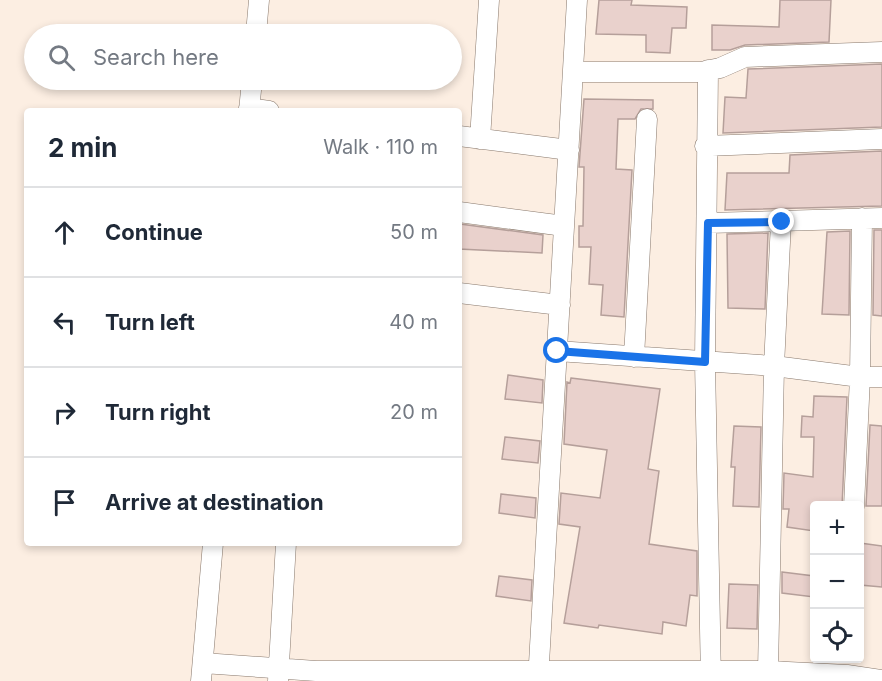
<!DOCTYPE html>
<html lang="en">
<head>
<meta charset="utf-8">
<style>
	:root { --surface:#fff; --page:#f6f6f7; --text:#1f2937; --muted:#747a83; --line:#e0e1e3 }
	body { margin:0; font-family:Inter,sans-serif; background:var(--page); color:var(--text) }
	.controls { position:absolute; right:18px; bottom:18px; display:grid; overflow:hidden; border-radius:6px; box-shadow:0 3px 9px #0003 }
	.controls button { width:54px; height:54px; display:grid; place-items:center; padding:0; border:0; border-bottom:2px solid var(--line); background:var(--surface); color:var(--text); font:30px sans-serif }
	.stop { position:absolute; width:18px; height:18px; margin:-14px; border:4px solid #1a73e8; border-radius:50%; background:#fff }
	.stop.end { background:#1a73e8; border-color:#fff; box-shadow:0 2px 6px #0008 }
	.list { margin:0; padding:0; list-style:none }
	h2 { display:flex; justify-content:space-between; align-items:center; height:78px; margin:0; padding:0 24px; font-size:26px }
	h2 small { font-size:20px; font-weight:400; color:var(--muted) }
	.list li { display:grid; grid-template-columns:39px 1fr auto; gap:18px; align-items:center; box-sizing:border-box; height:90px; padding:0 24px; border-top:2px solid var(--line) }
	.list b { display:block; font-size:22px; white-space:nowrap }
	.list em { font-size:20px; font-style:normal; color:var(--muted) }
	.icon { flex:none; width:33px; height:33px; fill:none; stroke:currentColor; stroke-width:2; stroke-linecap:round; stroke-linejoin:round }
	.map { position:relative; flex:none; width:882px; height:681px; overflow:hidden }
	.search { position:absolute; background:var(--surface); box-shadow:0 3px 9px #0003; left:24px; top:24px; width:438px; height:66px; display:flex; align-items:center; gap:15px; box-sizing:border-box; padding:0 21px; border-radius:33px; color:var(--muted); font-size:22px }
	.panel { position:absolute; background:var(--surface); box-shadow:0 3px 9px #0003; left:24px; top:108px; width:438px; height:438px; border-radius:6px }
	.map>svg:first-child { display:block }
	.building { fill:#e9d1cc; stroke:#b59f9a; stroke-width:1.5 }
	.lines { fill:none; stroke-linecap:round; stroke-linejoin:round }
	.minor-casing { stroke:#88786c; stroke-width:21 }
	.minor { stroke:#fff; stroke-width:20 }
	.route { stroke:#1a73e8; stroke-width:8 }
</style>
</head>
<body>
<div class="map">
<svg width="882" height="681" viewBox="0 0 882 681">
	<rect width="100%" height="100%" fill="#fceee2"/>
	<path class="building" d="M 599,0 L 632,0 L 631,5 L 687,7 L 686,28 L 672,28 L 670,53 L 646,52 L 646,35 L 596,34 Z
		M 780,0 L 831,0 L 829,42 L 745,45 L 730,50 L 712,50 L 712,25 L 779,27 Z
		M 882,64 L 882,127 L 723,133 L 725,97 L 746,98 L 748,69 Z
		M 584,99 L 653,100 L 653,109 L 641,109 L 635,119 L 618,119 L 616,169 L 632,170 L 624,317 L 601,315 L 603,285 L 589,284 L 591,247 L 579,247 L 579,226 L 583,226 L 584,167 L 579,167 Z
		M 882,151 L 882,206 L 725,210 L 727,173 L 789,173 L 790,155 Z
		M 460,224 L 543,235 L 542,253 L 459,249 Z
		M 874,230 L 882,230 L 882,316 L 873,315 Z
		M 850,231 L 849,315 L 822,314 L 827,232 Z
		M 768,233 L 765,309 L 728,308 L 727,234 Z
		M 508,375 L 543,380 L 542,403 L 505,399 Z
		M 571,378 L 660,389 L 648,469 L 659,471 L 649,544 L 697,551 L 697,596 L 690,595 L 686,626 L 663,622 L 662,634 L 599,625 L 598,628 L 564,623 L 580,527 L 559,524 L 561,493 L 600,498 L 607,450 L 564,444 L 567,382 L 570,383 Z
		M 814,396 L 847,397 L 842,506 L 814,506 L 814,531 L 787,527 L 789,509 L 783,509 L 784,473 L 813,477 L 814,437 L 801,437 L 802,416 L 813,417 Z
		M 870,425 L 882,426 L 882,506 L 866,506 Z
		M 734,426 L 761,427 L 759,507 L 733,506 L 735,467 L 731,467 Z
		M 505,437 L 540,441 L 538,463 L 502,459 Z
		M 501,494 L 536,498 L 535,518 L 499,513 Z
		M 860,543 L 882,546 L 882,587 L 860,585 Z
		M 782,572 L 814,576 L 814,597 L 782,593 Z
		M 499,576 L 532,580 L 531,601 L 496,596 Z
		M 729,584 L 758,585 L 757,629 L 727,628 Z"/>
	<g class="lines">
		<g class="minor-casing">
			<path id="minor" d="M 256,34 L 259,0
				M 708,70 L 705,362 L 711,681
				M 573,72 L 701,72 L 720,68 L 745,57 L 882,52
				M 249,108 L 269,111
				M 249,111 L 252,80
				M 459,136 L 569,150
				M 480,139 L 489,0
				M 705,146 L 882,139
				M 459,212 L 564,226
				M 708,223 L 882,218
				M 459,293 L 560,305
				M 557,351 L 774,366 L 860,377 L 882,377
				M 634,357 L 647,119
				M 854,506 L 860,377 L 862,218
				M 203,663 L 316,671 L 768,671 L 847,675 L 882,680
				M 768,671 L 774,366 L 781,222
				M 201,681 L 213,543
				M 278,681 L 286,543
				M 538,681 L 577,0"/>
		</g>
		<use href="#minor" class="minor"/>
	</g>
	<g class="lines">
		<path class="route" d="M 557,351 L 705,362 L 708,223 L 782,222"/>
	</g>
</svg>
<div class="controls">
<button>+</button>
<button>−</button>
<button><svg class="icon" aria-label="locate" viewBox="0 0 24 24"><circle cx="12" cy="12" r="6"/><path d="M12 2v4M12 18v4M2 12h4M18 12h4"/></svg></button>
</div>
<div class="stop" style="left:557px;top:351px"></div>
<div class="stop end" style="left:782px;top:222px"></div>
<div class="search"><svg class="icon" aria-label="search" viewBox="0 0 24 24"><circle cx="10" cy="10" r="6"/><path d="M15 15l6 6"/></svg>Search here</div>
<section class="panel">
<h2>2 min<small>Walk · 110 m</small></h2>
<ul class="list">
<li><svg class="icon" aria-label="ahead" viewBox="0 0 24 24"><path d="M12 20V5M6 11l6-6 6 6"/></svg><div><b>Continue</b></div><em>50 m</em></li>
<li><svg class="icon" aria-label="left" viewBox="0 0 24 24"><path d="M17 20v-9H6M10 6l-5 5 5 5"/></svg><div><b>Turn left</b></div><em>40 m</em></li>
<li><svg class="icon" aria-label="right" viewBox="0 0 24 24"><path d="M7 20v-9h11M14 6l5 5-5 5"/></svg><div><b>Turn right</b></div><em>20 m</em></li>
<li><svg class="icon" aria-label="arrive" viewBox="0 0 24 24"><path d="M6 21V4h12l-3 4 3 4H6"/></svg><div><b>Arrive at destination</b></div></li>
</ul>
</section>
</div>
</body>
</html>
